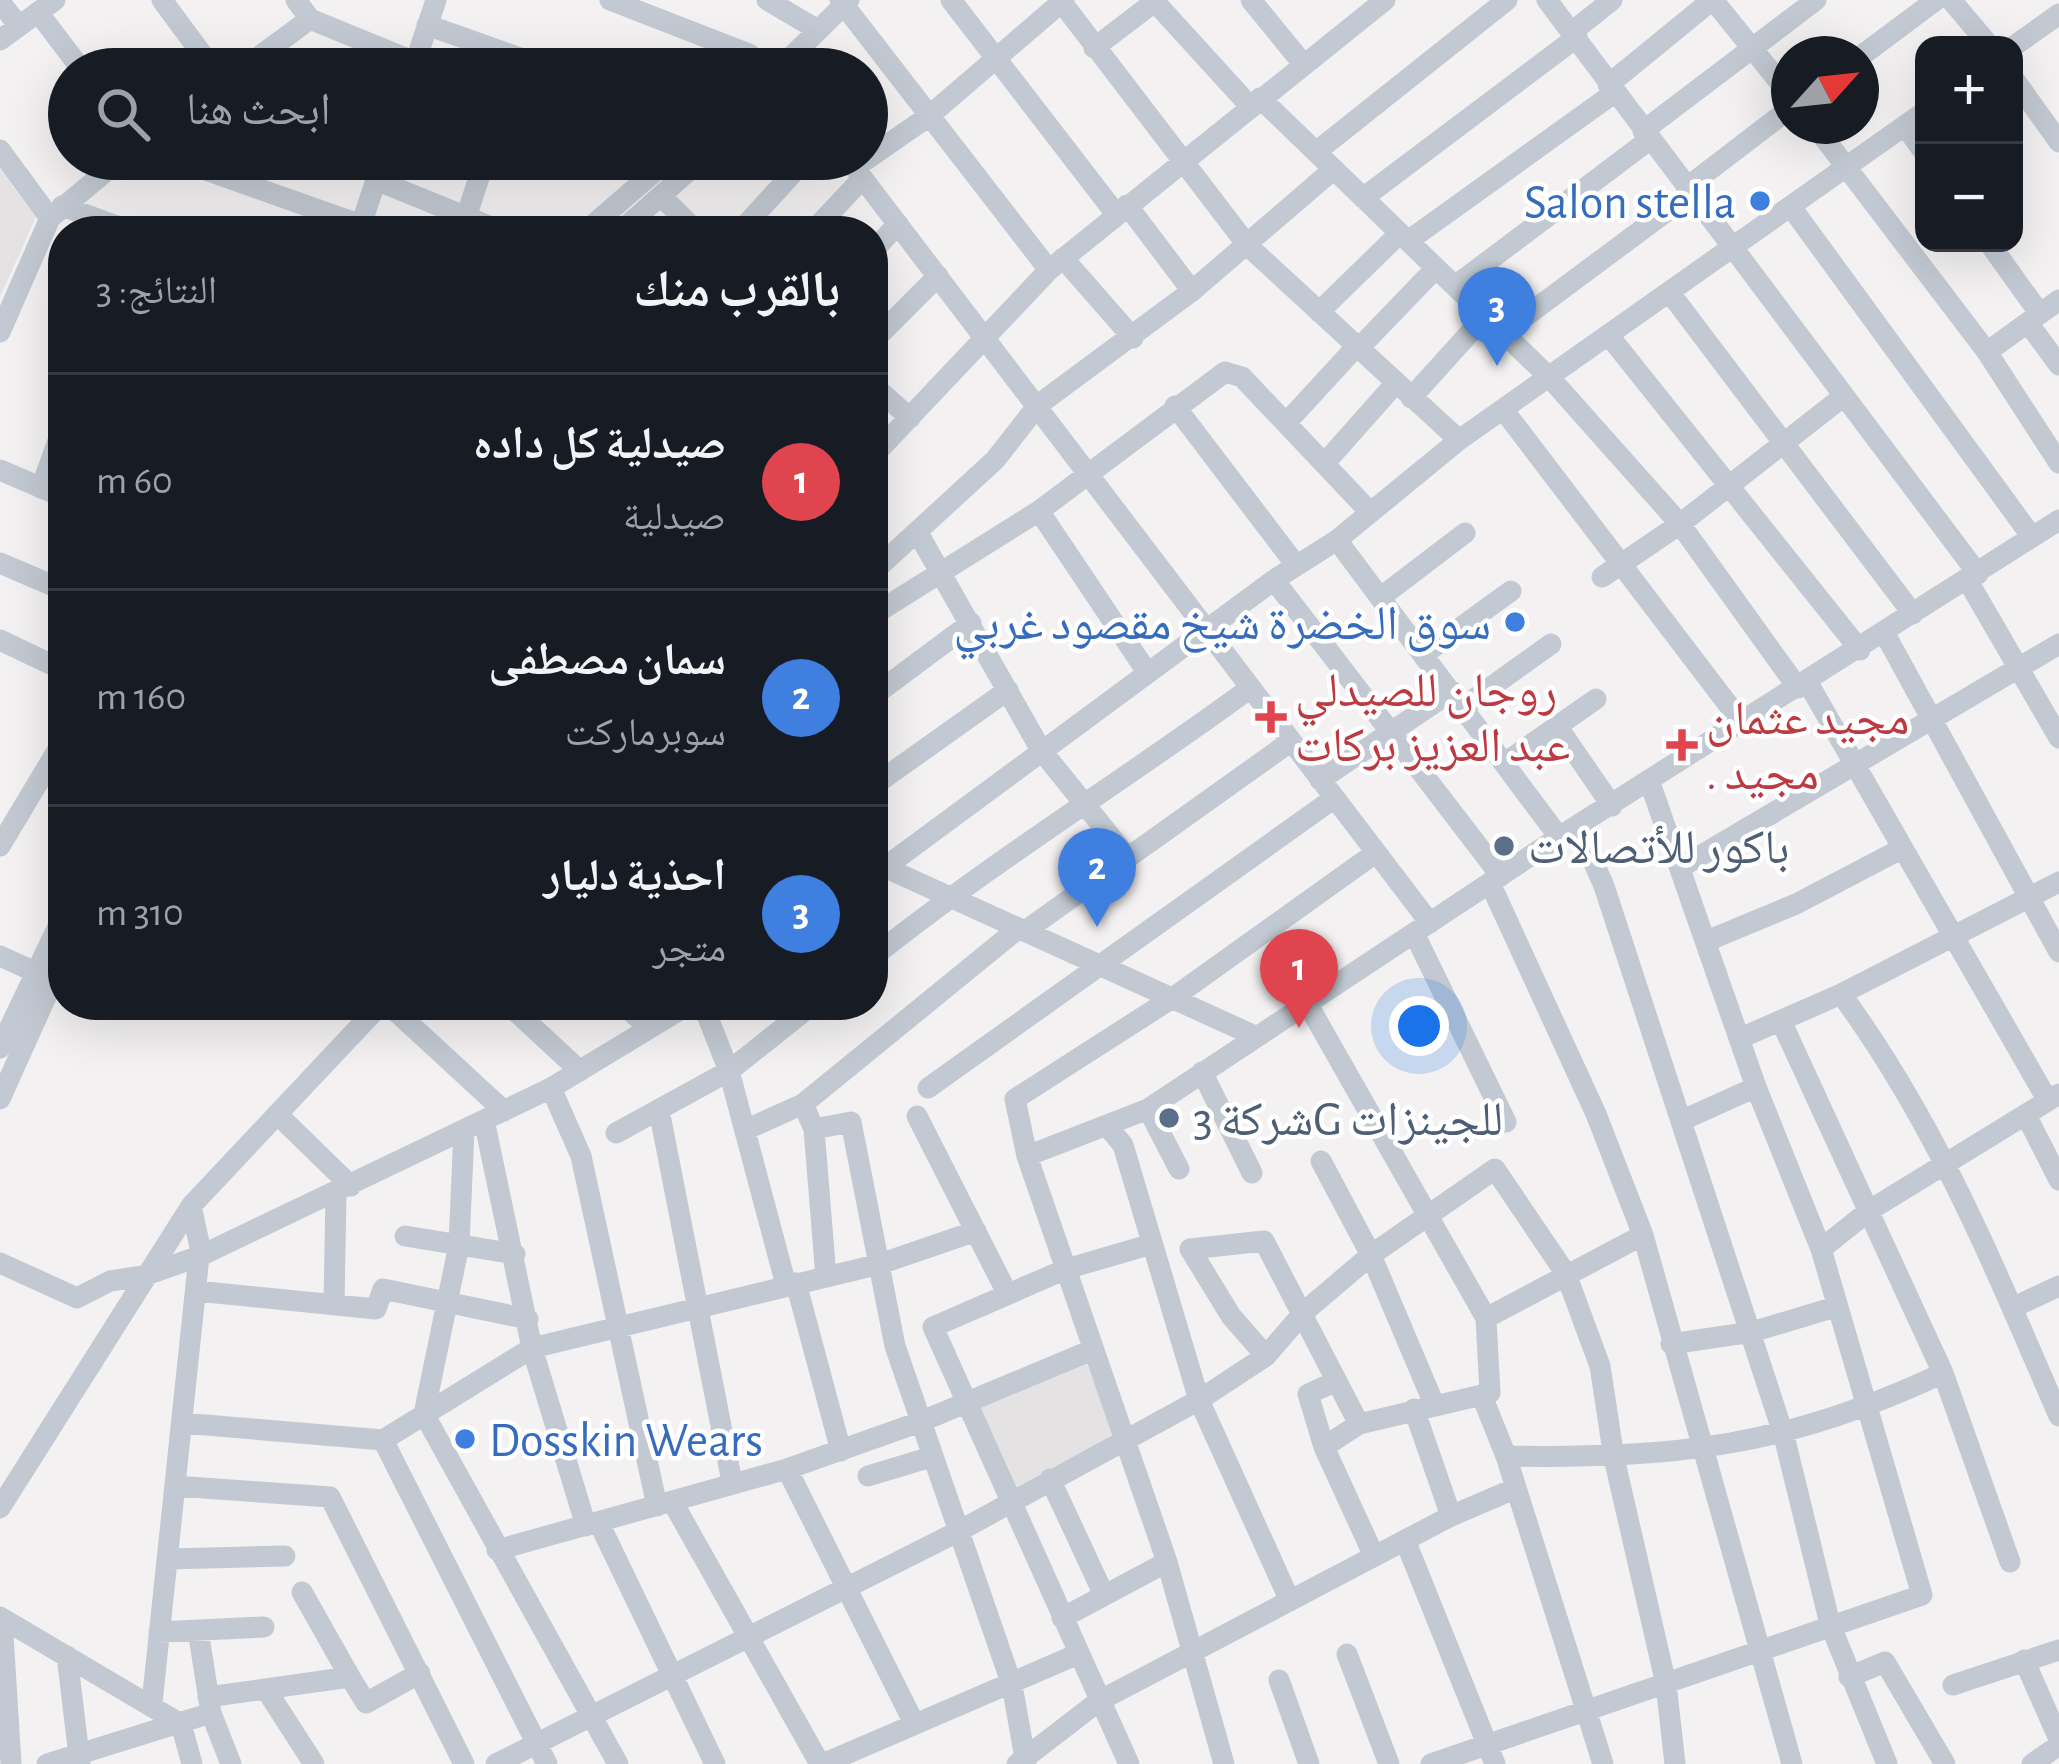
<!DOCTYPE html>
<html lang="ar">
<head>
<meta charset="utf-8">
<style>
	:root { --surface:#171b24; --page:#242831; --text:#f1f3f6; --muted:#9ea1a6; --line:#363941; --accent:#db2777 }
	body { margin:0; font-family:"Alegreya Sans","Noto Naskh Arabic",sans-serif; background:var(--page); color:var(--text); direction:rtl }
	.controls { position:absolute; right:36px; top:36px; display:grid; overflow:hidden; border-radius:24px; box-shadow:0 12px 48px #0002 }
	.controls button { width:108px; height:108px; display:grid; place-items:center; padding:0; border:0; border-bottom:3px solid var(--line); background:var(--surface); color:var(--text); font:60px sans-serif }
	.compass { position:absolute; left:1771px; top:36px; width:108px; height:108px; border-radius:50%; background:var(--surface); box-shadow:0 12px 48px #0002; rotate:63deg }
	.you { position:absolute; left:1419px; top:1026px; width:42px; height:42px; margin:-30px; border:9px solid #fff; border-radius:50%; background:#1a73e8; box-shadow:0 0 0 18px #1a73e833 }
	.badge { display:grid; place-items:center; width:78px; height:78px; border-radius:50%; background:var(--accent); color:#fff; font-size:39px; font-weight:700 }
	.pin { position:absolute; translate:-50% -99px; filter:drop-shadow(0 3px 6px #0008) }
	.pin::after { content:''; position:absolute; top:63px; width:42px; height:36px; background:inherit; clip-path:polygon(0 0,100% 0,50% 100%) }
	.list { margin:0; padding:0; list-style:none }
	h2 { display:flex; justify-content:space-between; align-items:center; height:156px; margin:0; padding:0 48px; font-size:51px }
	h2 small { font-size:39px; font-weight:400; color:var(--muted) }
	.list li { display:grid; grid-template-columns:78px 1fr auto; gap:36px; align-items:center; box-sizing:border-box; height:216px; padding:0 48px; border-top:3px solid var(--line) }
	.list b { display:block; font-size:45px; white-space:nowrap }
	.list p { margin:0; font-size:39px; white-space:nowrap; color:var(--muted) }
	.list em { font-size:39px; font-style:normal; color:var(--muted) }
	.icon { flex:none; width:66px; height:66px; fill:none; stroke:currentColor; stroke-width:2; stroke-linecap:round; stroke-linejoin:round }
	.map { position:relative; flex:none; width:2059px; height:1764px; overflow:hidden; direction:ltr }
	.search { position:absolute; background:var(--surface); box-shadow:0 12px 48px #0002; left:48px; top:48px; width:840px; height:132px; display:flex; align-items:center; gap:30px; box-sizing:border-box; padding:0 42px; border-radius:66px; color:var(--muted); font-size:45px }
	.panel { position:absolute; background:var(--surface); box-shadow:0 12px 48px #0002; left:48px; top:216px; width:840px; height:804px; border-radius:48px; direction:rtl }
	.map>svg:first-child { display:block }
	.education { fill:#e4e2e3 }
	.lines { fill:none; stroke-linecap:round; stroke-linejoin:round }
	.minor { stroke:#c2c9d2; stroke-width:21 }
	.shop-dot { fill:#3f7fe0; stroke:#fff; stroke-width:4.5 }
	.health-dot { fill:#e0444e; stroke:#fff; stroke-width:4.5 }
	.service-dot { fill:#5c6f8a; stroke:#fff; stroke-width:4.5 }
	.labels { text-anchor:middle; stroke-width:9; stroke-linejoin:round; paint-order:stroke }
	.shop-label { font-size:48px; fill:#366cbe; stroke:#fff; text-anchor:end }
	.health-label { font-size:48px; fill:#be3a42; stroke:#fff; text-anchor:start }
	.service-label { font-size:48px; fill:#4e5e75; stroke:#fff; text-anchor:start }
</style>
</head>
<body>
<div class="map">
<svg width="2059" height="1764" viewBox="0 0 2059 1764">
	<rect width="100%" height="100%" fill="#f3f1f1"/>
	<path class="education" d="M 0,169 L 36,217 L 0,297 Z
		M 1086,1361 L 1116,1440 L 1012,1500 L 971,1408 Z"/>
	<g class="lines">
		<path class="minor" d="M 162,0 L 213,69
			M 296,0 L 310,19 L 415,62
			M 610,0 L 749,54 L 768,69
			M 767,0 L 818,30
			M 840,0 L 1049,270
			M 951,0 L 1116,214
			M 1060,0 L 1248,246 L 1459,440
			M 1251,0 L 1304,65
			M 1547,0 L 1978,574
			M 1713,0 L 1789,94
			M 1951,0 L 1989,45
			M 0,2 L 19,26
			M 1155,2 L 1249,105
			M 38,12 L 81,69
			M 427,25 L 551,69
			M 1572,32 L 1612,0
			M 0,40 L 55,0
			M 2014,46 L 2059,14
			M 1094,48 L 1157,0
			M 1861,56 L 1936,0
			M 242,69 L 310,19
			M 413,69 L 436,0
			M 770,69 L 792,56 L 849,0
			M 2014,79 L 2059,142
			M 1608,85 L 1712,0
			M 1260,98 L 1551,379 L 1680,524 L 1798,688
			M 1815,126 L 1987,352 L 2059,463
			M 1905,126 L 1924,152
			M 1643,131 L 1816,0
			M 0,150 L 50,218
			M 1316,152 L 1507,0
			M 175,159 L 361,225
			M 848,159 L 1430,923
			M 867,159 L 929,116 L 1064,0
			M 376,180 L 501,231
			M 1686,188 L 1789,109
			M 662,197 L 696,231
			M 1363,198 L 1577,37
			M 1127,205 L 1192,291
			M 62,206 L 131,231
			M 1791,207 L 2032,537
			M 462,230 L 485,159
			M 359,231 L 383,159
			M 586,231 L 669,159
			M 621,231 L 702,159
			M 740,231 L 806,159
			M 813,231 L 862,179
			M 1408,241 L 1614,93
			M 1989,243 L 2040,314
			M 873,251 L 898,224
			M 1063,258 L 1133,338
			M 1455,286 L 1649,140
			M 1670,293 L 1913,614
			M 1319,312 L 1400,233
			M 2028,323 L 2059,365
			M 0,332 L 50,218 L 121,159
			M 1503,333 L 1690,194
			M 1610,337 L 1860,650
			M 873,341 L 938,276
			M 1358,349 L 1436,268
			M 1987,352 L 2059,300
			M 873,385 L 910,418
			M 1411,398 L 1485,316
			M 1175,406 L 1296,565
			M 1505,412 L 1743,724
			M 1287,422 L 1356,347
			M 873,456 L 1049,270 L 1385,0
			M 1324,464 L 1395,384
			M 0,470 L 63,497
			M 41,488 L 63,427
			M 1039,511 L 1147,672
			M 918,533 L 1041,750 L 1128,858
			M 1337,540 L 1559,837
			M 0,563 L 63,590
			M 873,572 L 995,460 L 1038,405 L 1192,291 L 1334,169
			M 1602,577 L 1680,524 L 1844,396
			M 1274,580 L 1501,876
			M 1968,581 L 2059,738
			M 1381,597 L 1465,533
			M 873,615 L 1039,511 L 1225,372 L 1242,377 L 1369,511
			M 1885,634 L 2059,952
			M 0,640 L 63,670
			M 1424,654 L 1511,591
			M 1808,683 L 2048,1101
			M 873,696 L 971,623
			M 1466,705 L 1551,644
			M 1557,726 L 1612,806
			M 1506,762 L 1596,699
			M 1320,780 L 1452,691
			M 1650,783 L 1756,1087 L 1821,1249
			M 873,786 L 1008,690
			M 1578,827 L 1604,886 L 1784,1436 L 1830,1624 L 1887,1764
			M 0,846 L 63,741
			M 873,862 L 1255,1036
			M 1683,866 L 2059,644
			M 873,876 L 1274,580 L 1337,540 L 1459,440 L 1924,112
			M 1490,883 L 1596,1114 L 1643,1235 L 1792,1764
			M 1025,931 L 1290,742
			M 1415,935 L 1506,1122
			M 1707,941 L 1796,904 L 1903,848
			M 0,956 L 46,977
			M 873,957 C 993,861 1125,780 1249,689
			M 1841,994 C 1938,1126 1994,1267 2059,1416
			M 1307,1003 L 1486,1318 L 1490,1393 L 1359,1424 L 1324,1447
			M 389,1005 L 504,1111
			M 509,1005 L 580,1071
			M 624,1005 L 649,1028
			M 703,1005 L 729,1071 L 786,1285
			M 1781,1021 L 1943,1373 L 2010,1562
			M 1743,1037 L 1841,994 L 2059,882
			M 0,1048 L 63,916
			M 1202,1072 L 1252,1173
			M 551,1088 L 581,1156 L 657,1506
			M 928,1088 L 1333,799
			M 0,1099 L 63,959
			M 803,1104 L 814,1129 L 851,1122 L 895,1346 L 1012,1685 L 1026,1764
			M 1148,1109 L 1179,1169
			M 659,1110 L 732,1482
			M 277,1114 L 351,1186
			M 2026,1115 L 2059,1180
			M 917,1116 L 1007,1293
			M 484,1120 L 532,1348 L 586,1526
			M 1683,1120 L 1756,1087
			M 1108,1127 L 1123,1145 L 1199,1400 L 1290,1601
			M 814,1129 L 826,1277
			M 464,1130 L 459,1245 L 424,1414 L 618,1764
			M 745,1130 L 803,1104 L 1019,928
			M 616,1133 L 729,1071 L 812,1005
			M 1027,1156 L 1148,1109 L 1559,837 L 2059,520
			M 1321,1161 L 1371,1255 L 1434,1404
			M 405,1236 L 515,1254
			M 0,1263 L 77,1298 L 110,1281 L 143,1276 L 200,1256 L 551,1088 L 688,1005
			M 796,1283 L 841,1451
			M 196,1291 L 376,1309 L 383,1289 L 528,1319
			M 334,1305 L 336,1193
			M 2012,1308 L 2059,1286
			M 1486,1318 L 1643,1235
			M 1671,1344 L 1752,1332 L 1835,1307
			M 1266,1356 L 1231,1316 L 1190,1249 L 1264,1241 L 1359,1424
			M 1337,1381 L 1308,1394 L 1324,1447 L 1374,1556
			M 1482,1396 L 1506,1456 L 1603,1764
			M 1414,1409 L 1451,1516
			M 182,1423 L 383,1440 L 532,1348 L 880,1264 L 976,1231
			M 383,1440 L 547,1764
			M 1506,1456 C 1675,1459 1789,1446 1943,1373
			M 787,1469 L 914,1723
			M 868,1476 L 931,1457
			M 1050,1479 L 1104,1595
			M 175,1486 L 330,1497 L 464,1764
			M 672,1501 L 820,1764
			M 0,1508 L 191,1206 L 380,1005
			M 599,1523 L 715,1764
			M 1405,1540 L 1495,1764
			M 497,1550 L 787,1469 L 920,1422 L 1092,1350
			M 167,1559 L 285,1556
			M 302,1592 L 350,1677
			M 0,1617 L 181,1724 L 192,1764
			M 1062,1618 L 1167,1562
			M 2,1619 L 11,1764
			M 198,1630 L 211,1713 L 231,1764
			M 159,1632 L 264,1627
			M 1347,1654 L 1389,1764
			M 67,1656 L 80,1764
			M 2024,1660 L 2059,1739
			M 1849,1677 L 1885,1662 L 1945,1764
			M 1279,1680 L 1309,1764
			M 1953,1685 L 2059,1650
			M 267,1691 L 314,1764
			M 208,1697 L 350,1677 L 366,1703 L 420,1673
			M 152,1703 L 200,1247 L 191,1206
			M 47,1764 L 211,1713
			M 496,1764 L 959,1531 L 1199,1400 L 1266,1356 L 1304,1312 L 1371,1255 L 1495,1169 L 1566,1274 L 1600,1366 L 1614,1458 L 1666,1684 L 1675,1764
			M 823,1764 L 1078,1654
			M 1017,1764 L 1099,1701 L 1451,1516 L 1514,1489
			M 1129,1764 L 933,1327 L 1066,1269 L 1152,1244
			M 1224,1764 L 1167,1562 L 1027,1156 L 1015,1099 L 1174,997 L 1374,854
			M 1431,1764 L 1922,1595 L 1821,1249 L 1870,1210 L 2059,1094
			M 2032,1764 L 2059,1745"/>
	</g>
	<g class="shop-dot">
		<circle cx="1760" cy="201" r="12"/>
		<circle cx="1515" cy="622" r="12"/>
		<circle cx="465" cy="1439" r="12"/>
	</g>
	<g class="health-dot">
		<path d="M1265 699h12v12h12v12h-12v12h-12v-12h-12v-12h12z"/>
		<path d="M1676 727h12v12h12v12h-12v12h-12v-12h-12v-12h12z"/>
	</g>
	<g class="service-dot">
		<circle cx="1504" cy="846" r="12"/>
		<circle cx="1169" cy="1118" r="12"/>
	</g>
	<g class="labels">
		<g class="shop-label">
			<text x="1736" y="218">Salon stella</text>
			<text x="1491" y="639">سوق الخضرة شيخ مقصود غربي</text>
			<text x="489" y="1456" text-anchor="start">Dosskin Wears</text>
		</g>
		<g class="health-label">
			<text x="1295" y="706">روجان للصيدلي<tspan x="1295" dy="55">عبد العزيز بركات</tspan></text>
			<text x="1706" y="734">مجيد عثمان<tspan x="1706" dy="55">. مجيد</tspan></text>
		</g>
		<g class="service-label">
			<text x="1528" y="863">باكور للأتصالات</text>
			<text x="1193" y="1135">شركة 3G للجينزات</text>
		</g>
	</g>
</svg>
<div class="controls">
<button>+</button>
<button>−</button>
</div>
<svg class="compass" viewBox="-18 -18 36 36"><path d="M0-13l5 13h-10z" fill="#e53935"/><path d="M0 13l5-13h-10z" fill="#9ea1a6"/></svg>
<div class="you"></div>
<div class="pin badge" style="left:1299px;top:1028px;background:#e0444e">1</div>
<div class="pin badge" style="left:1097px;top:927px;background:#3f7fe0">2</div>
<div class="pin badge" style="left:1497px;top:366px;background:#3f7fe0">3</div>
<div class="search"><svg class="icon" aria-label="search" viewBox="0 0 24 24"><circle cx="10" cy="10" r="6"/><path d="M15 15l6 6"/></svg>ابحث هنا</div>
<section class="panel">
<h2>بالقرب منك<small>النتائج: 3</small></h2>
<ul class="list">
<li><span class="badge" style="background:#e0444e">1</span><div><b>صيدلية كل داده</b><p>صيدلية</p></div><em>60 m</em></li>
<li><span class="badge" style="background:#3f7fe0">2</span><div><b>سمان مصطفى</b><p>سوبرماركت</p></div><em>160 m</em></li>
<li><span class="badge" style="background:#3f7fe0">3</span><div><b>احذية دليار</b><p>متجر</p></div><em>310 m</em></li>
</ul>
</section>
</div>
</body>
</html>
